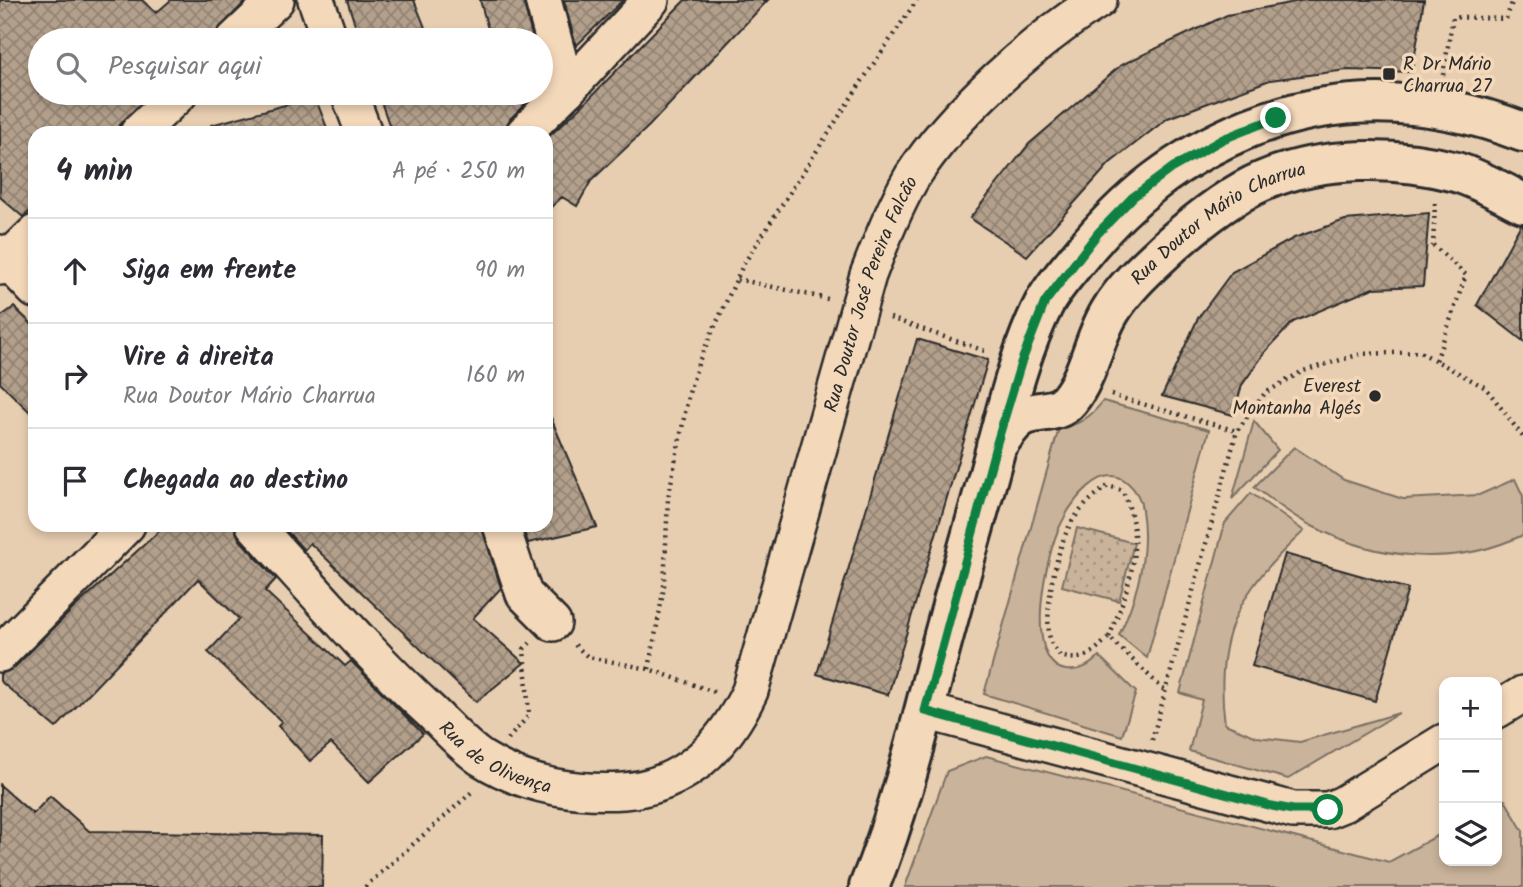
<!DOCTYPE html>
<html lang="pt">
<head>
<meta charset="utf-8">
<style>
	:root { --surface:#fff; --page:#f7f7f7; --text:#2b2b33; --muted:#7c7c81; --line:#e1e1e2 }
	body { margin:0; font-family:Kalam,sans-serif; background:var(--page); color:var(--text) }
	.controls { position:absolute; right:21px; bottom:21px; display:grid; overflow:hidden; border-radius:14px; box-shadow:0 4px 10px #0003 }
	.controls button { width:63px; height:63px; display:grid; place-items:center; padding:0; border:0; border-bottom:2px solid var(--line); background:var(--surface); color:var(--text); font:35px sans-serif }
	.stop { position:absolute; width:21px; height:21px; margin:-16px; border:5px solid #0b8043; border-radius:50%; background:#fff }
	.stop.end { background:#0b8043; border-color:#fff; box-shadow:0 2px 7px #0008 }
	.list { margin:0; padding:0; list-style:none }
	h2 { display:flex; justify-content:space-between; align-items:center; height:91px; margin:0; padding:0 28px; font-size:30px }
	h2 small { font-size:23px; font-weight:400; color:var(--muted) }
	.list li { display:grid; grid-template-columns:46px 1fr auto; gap:21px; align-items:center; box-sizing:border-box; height:105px; padding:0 28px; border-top:2px solid var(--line) }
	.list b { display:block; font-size:26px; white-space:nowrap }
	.list p { margin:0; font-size:23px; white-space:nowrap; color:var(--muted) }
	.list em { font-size:23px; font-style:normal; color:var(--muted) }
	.icon { flex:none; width:38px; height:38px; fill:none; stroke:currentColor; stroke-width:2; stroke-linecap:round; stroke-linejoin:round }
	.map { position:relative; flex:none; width:1523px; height:887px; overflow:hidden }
	.search { position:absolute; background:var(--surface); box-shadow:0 4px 10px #0003; left:28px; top:28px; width:525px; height:77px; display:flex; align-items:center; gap:18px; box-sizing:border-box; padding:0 24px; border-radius:38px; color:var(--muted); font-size:26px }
	.panel { position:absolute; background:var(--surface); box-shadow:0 4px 10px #0003; left:28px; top:126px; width:525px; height:406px; border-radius:21px }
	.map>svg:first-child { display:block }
	.green { fill:#c9b39b; stroke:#7a6f63; stroke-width:2 }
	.park { fill:url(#park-dots); stroke:#7a6f63; stroke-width:2 }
	.building { fill:url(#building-cross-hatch); stroke:#2b2b2b; stroke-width:2 }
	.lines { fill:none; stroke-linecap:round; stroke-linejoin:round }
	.street-casing { stroke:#2b2b2b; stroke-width:40 }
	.secondary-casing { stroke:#2b2b2b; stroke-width:44 }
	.path { stroke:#2b2b2b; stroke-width:4.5; stroke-dasharray:2 5; stroke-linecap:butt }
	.street { stroke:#f4d8ba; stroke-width:35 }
	.secondary { stroke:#f4d8ba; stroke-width:38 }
	.route { stroke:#0b8043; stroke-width:9 }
	.poi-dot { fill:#2b2b2b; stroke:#f4d8ba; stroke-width:2.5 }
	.labels { text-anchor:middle; stroke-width:7; stroke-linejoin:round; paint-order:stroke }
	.poi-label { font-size:19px; fill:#2b2b2b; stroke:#f4d8ba; text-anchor:start }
	.street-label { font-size:19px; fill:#2b2b2b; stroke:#f4d8ba }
</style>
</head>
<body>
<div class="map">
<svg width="1523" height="887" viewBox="0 0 1523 887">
	<defs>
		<pattern id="park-dots" width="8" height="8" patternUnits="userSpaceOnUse" patternTransform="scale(1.75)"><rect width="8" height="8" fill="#c9b39b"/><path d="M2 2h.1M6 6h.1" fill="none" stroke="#a3927f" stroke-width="1.8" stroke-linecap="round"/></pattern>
		<pattern id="building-cross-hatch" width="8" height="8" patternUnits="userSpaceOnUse" patternTransform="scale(1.75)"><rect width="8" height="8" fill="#b3a08c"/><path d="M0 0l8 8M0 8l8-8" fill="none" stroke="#928373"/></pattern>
	</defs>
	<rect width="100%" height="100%" fill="#e8ceb1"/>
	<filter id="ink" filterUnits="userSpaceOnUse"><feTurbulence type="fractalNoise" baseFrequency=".0143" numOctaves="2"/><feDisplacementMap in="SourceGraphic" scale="14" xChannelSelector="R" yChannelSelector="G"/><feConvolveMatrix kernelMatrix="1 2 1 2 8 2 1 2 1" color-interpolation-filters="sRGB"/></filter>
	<g filter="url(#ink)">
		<path class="green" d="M 1103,401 L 1209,430 L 1147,658 L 1119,635 C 1137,597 1149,553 1142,510 C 1141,500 1136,490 1128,483 C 1102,459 1071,503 1061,524 C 1047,550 1021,663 1066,670 C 1079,672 1091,665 1099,656 L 1136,692 L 1122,736 L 984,694 L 1059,428 C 1078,426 1091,417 1103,401 Z
			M 1254,421 L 1278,450 L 1232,499 Z
			M 1294,447 L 1344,480 L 1403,499 L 1479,495 L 1515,479 L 1523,496 L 1523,535 C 1454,568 1378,560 1312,526 C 1291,516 1273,500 1254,487 Z
			M 1251,493 L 1304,531 C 1240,590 1213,634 1225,724 L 1257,737 L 1300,742 L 1399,713 L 1288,779 L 1189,751 L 1202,700 L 1180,693 L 1225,523 Z
			M 986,756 L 1389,862 L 1444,832 L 1444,861 L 1497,861 L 1497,804 L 1505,800 L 1523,831 L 1523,887 L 905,887 L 947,771 Z"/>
		<path class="park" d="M 1077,528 L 1134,543 L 1119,601 L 1062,586 Z"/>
		<path class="building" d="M 0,0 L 142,0 L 156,13 L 171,0 L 247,0 L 208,40 L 40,40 L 40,93 L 151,93 L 112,133 L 35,133 L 35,207 L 23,217 L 0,197 Z
			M 347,0 L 414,0 L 430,40 L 360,40 Z
			M 480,0 L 523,0 L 533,40 L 491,40 Z
			M 564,0 L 623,0 L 576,46 Z
			M 685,0 L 768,0 L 649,126 L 591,181 L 577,206 L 562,197 L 546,212 L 546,139 L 584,104 Z
			M 1305,0 L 1424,0 L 1412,72 L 1347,70 L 1270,80 L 1168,118 L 1110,163 L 1027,256 L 970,218 L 1029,144 L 1121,65 L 1227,15 Z
			M 378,93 L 536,93 L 510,119 L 504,133 L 392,133 Z
			M 315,97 L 329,133 L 212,133 L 211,125 Z
			M 1429,213 L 1423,286 L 1373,288 L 1293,322 L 1266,351 L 1242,385 L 1233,415 L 1162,396 L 1198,318 L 1232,272 L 1294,238 L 1345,220 Z
			M 1521,224 L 1523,225 L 1523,341 L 1477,305 Z
			M 14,307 L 35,327 L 35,417 L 0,383 L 0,317 Z
			M 917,339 L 988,360 L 888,695 L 817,674 Z
			M 546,406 L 597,527 L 528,543 L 522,525 L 546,525 Z
			M 166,525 L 234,525 L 239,539 L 276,579 L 265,591 L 345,666 L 351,661 L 423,734 L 369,782 L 331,743 L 310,761 L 278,726 L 282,722 L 208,652 L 239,619 L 198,579 L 56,728 L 0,681 L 0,674 L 14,668 L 75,607 Z
			M 281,525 L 481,525 L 501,588 L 473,618 L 524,663 L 476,702 L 310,543 L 304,550 Z
			M 1285,554 L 1408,589 L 1375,701 L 1252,666 Z
			M 0,785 L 33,814 L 50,796 L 89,831 L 323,835 L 322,887 L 0,887 Z"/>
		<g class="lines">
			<g class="street-casing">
				<g id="street">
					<path d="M 316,0 L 330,40"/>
					<path d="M 543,0 L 567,90"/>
					<path d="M 234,40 L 276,0"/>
					<path d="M 349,93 L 364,133"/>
					<path d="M 138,133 L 180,93"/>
					<path d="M 524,133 L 567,90 L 651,0"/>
					<path d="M 0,253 L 35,290"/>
					<path d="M 0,267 L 35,233"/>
					<path id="s1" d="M 254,525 C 312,588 367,653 430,711 C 446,726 462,745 481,758 C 524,785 573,794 624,791 C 686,786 725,744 750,691 L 868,275 C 881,242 894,208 912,177 C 952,114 1036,39 1099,0"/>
					<path d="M 501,525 L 524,594 L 553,623"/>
					<path d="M 0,654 L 127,525"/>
					<path d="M 1497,710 L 1523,694"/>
					<path d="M 925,711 L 1293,810 L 1328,810 L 1343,804 L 1444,742"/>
				</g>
			</g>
			<g class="secondary-casing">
				<g id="secondary">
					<path id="s2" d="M 996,446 C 1003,437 1011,424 1020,418 C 1035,408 1056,416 1069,400 C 1090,374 1093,338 1111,310 C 1127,284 1151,264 1172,244 C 1199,220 1230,195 1263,181 C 1321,156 1395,156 1456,172 C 1479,179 1502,192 1523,203"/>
					<path d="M 869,887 C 899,813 918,735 938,657 C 954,597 971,537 988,477 C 1003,423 1019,352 1044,304 C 1053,287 1067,272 1079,257 C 1127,197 1178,157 1249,128 C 1340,92 1433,97 1523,132"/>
				</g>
			</g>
			<path class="path" d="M 1443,75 L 1453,17 L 1506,19 L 1513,0
				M 1435,203 L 1433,245 L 1466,275 L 1436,361
				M 737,279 L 828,299
				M 890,318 L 988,352
				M 1111,395 L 1237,431
				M 1109,637 C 1129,589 1147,540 1122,490 L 1108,486 C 1093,496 1083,506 1073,520 C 1057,543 1042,615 1051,642 C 1053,646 1057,652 1060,656 C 1085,663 1092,653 1109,637 L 1165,691
				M 575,645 L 588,657 L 649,669 L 714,692
				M 649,669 L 664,587 L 668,498 L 689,393 L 699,361 L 743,265 L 860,84 L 917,0
				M 508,739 L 529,715 L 524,649 L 530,643
				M 1152,740 L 1237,431 L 1265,393 L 1303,371 L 1361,354 L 1420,352 L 1486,388 L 1523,437
				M 365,887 L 474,790"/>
			<use href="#street" class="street"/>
			<use href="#secondary" class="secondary"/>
		</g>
	</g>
	<g class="lines" filter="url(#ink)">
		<path class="route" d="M 1276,118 L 1223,139 L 1172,168 L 1133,197 L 1098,233 L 1045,302 L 1021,363 L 996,446 L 925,711 L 1272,806 L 1293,810 L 1328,810"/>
	</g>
	<g class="poi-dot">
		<rect x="1382" y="67" width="14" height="14" rx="3.5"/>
		<circle cx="1375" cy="396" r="7"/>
	</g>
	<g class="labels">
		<g class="poi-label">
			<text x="1403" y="70">R Dr Mário<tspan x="1403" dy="22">Charrua 27</tspan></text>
			<text x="1361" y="392" text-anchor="end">Everest<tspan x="1361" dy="22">Montanha Algés</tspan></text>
		</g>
		<g class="street-label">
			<text dy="7" stroke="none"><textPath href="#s2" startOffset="331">Rua Doutor Mário Charrua</textPath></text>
			<text dy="7" stroke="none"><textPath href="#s1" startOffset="1059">Rua Doutor José Pereira Falcão</textPath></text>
			<text dy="7" stroke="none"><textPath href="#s1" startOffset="338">Rua de Olivença</textPath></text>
		</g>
	</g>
</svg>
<div class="controls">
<button>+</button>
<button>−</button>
<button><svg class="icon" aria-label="layers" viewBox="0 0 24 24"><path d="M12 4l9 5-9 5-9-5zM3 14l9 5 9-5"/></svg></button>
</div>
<div class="stop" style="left:1328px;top:810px"></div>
<div class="stop end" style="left:1276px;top:118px"></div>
<div class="search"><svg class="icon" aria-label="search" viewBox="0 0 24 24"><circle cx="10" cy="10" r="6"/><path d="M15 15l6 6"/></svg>Pesquisar aqui</div>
<section class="panel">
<h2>4 min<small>A pé · 250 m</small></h2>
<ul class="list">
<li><svg class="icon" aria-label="ahead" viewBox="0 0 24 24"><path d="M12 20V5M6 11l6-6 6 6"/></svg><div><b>Siga em frente</b></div><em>90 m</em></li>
<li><svg class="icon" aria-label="right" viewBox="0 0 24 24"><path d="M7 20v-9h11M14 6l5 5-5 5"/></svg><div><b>Vire à direita</b><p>Rua Doutor Mário Charrua</p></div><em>160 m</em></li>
<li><svg class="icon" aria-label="arrive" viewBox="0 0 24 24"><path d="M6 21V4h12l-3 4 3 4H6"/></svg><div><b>Chegada ao destino</b></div></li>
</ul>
</section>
</div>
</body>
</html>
